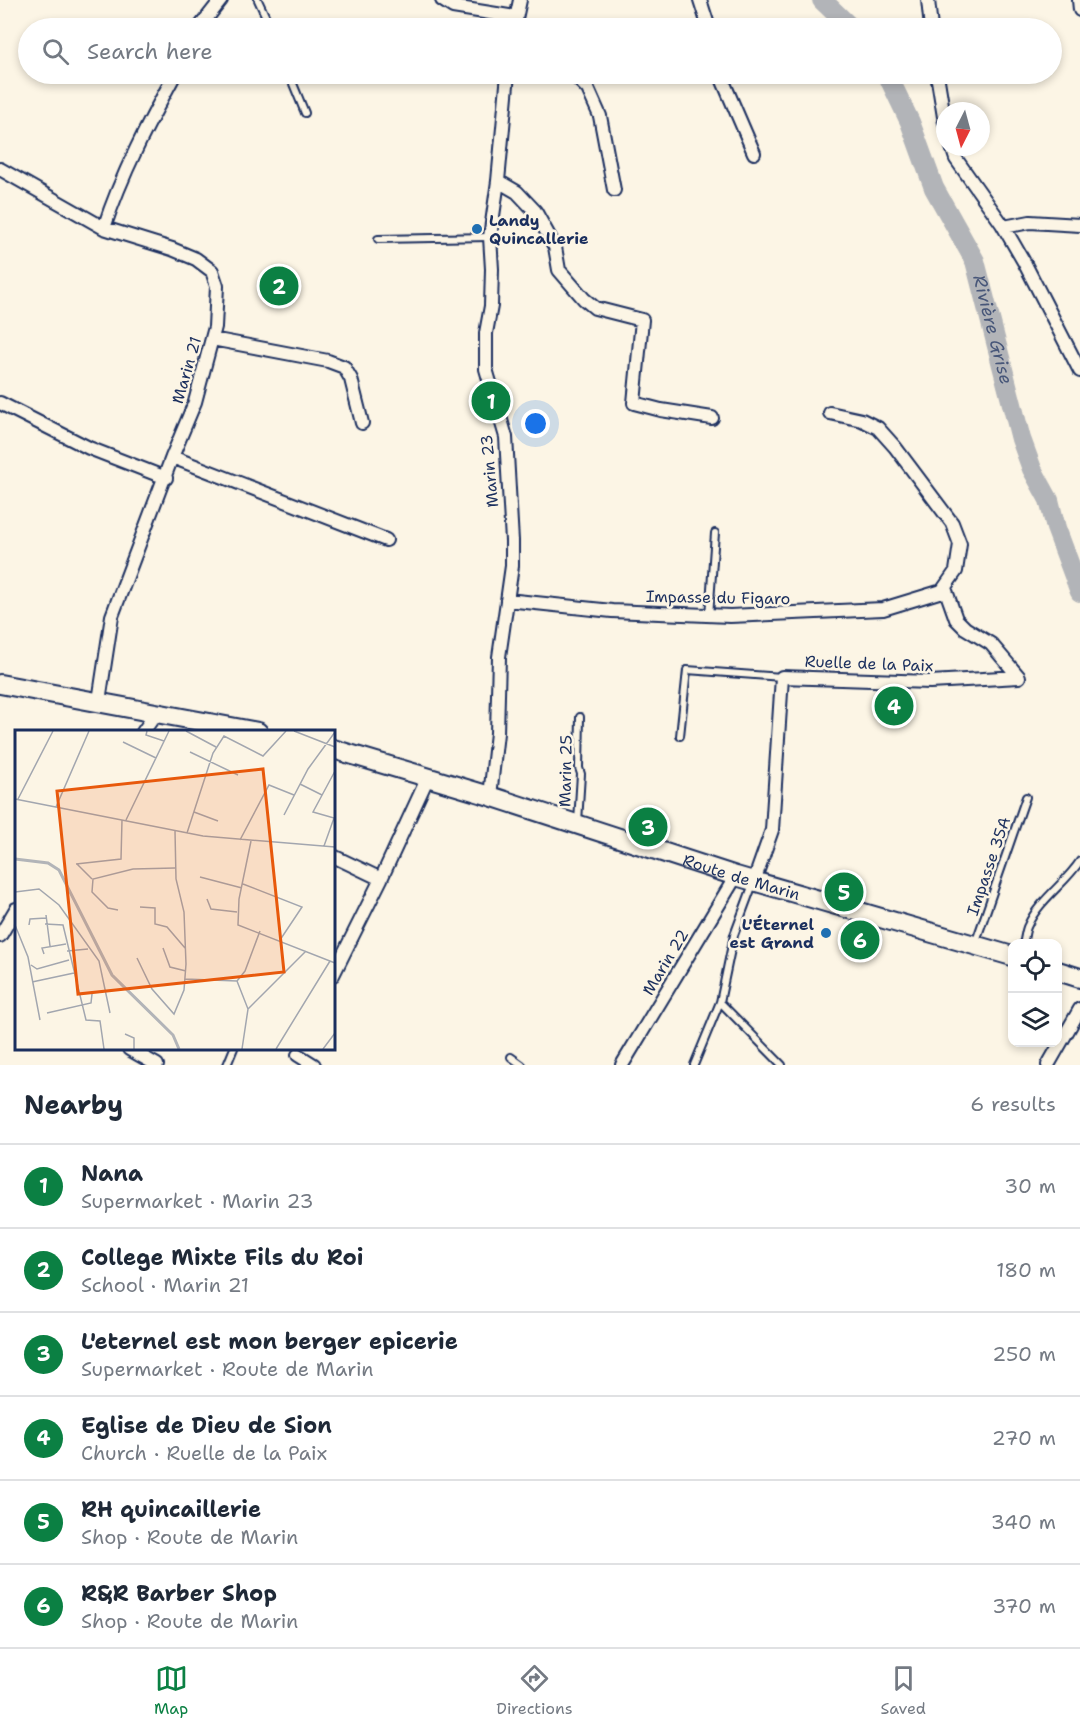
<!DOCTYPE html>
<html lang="en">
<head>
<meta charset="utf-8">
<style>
	:root { --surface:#fff; --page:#f2f2f3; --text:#1f2937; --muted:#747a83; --line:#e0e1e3; --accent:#0b8043 }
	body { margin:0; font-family:"Shantell Sans",sans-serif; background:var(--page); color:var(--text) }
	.controls { position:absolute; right:18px; bottom:18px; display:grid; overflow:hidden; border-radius:12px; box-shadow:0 3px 9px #0003 }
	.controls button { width:54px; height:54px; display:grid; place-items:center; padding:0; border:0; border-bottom:2px solid var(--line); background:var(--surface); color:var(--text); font:30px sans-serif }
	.compass { position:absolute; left:936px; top:102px; width:54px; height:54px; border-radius:50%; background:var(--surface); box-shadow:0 3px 9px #0003; rotate:186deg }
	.you { position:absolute; left:536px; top:424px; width:21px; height:21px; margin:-15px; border:4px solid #fff; border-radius:50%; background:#1a73e8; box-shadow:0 0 0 9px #1a73e833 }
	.badge { display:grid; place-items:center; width:39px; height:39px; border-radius:50%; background:var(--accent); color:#fff; font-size:20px; font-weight:700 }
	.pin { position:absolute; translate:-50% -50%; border:3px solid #fff; box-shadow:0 2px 6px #0006 }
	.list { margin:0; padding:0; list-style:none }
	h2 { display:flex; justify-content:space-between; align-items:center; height:78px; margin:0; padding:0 24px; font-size:26px }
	h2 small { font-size:20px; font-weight:400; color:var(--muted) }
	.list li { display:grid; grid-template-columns:39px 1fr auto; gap:18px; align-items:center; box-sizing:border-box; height:84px; padding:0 24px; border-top:2px solid var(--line) }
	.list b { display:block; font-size:22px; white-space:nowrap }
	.list p { margin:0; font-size:20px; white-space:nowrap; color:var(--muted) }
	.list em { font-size:20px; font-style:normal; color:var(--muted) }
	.icon { flex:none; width:33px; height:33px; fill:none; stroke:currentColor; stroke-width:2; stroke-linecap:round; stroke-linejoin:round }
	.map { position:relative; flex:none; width:1080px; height:1065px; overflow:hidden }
	.search { position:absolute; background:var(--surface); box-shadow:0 3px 9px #0003; left:18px; right:18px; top:18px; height:66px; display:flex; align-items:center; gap:15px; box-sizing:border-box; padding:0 21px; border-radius:33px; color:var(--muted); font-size:22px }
	.sheet { height:582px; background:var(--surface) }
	nav { display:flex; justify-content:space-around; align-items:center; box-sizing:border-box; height:84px; border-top:2px solid var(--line); background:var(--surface); font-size:16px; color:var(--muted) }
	nav a { display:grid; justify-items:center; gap:3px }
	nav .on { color:var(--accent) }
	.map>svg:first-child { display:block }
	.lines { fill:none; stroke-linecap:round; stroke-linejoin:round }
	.river { stroke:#b2b4b8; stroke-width:20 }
	.service-casing { stroke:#1b2f5e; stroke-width:10 }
	.minor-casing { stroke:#1b2f5e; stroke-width:16 }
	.secondary-casing { stroke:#1b2f5e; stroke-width:22 }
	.service { stroke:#fcf5e5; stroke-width:6 }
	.minor { stroke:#fcf5e5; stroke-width:12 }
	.secondary { stroke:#fcf5e5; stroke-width:18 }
	.poi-dot { fill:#1f6fb2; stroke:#fcf5e5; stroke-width:2 }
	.labels { text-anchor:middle; stroke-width:5; stroke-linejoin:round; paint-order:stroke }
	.poi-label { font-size:16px; font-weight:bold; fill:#1b2f5e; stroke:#fcf5e5; text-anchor:start }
	.street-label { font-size:16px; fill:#1b2f5e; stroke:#fcf5e5 }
	.water-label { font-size:18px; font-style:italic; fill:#485779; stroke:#fcf5e5 }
	.inset-river { fill:none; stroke:#b2b4b8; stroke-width:3 }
	.inset-road { fill:none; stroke:#a2a6af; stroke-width:1.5 }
	.view { fill:#e8590c; fill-opacity:0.15; stroke:#e8590c; stroke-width:3 }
	.inset-edge { fill:none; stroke:#1b2f5e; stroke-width:3 }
</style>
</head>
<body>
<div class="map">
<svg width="1080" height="1065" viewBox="0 0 1080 1065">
	<rect width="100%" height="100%" fill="#fcf5e5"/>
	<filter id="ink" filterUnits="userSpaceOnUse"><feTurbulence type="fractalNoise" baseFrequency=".0167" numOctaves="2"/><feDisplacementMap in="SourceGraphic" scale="12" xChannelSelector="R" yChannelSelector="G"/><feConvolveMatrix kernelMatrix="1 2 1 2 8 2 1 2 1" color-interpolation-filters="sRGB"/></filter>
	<g filter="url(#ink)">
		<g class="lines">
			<g class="river">
				<path d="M 822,0 L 851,28"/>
				<path id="s1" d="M 887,74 L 910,122 L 934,188 L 975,261 L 1021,439 L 1032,469 L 1049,500 L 1056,528 L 1080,592"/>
			</g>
			<g class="service-casing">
				<path id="service" d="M 258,0 L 271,28
					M 289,74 L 305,113
					M 378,239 L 490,237
					M 709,616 L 715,533
					M 680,736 L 687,670 L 782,677
					M 578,822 L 581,774 L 579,768 L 580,717
					M 975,944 L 1026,797
					M 1023,944 C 1025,938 1025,930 1028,925 C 1039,900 1065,884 1080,861
					M 720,1002 L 782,1065
					M 511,1057 L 522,1065
					M 227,1065 L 234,1048
					M 694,1065 L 720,1002 L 734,935 L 753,884"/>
			</g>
			<g class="minor-casing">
				<path id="minor" d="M 442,0 L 453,7 L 515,17
					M 700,0 L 709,28
					M 928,0 L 931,28
					M 1079,0 L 1080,10
					M 199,28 L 221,0
					M 514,28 L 520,0
					M 573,74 L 588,89 L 600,116 L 614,190
					M 720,74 L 754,153
					M 937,74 L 945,123
					M 952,147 L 956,159 L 1002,224 L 1024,262 L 1080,371
					M 0,169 L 104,228 L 172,249 L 196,259 L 212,271 L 217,286 L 215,327 L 195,402 L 172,457 L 112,616 L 99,701
					M 498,181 L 517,192 L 535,211 L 555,247 L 559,270 L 584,299 L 595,308 L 642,320 L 634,403 L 661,410 L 712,418
					M 1004,227 L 1030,222 L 1080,225
					M 104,228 C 122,173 148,124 175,74
					M 212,339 L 328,361 L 344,367 L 351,379 L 362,423
					M 0,403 L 89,448 L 166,478
					M 172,457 L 386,540
					M 945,588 L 956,619 L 965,628 L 991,644 L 1019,677
					M 507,600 L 612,611 L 730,616 L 883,609 L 942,591 L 956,571 L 960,544 L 952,523 L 895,447 L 878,428 L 862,420 L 830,413
					M 143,732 L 157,712
					M 490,796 L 497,733 L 499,657 L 512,566 L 512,541 L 506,437 L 486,369 L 486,333 L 491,306 L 492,269 L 490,237 L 498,181 L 508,74
					M 333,856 L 381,879
					M 754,881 L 772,830 L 782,677 L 930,682 L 1019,677
					M 0,936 L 16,909
					M 333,975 L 381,879 L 428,777
					M 129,1049 L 157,1065
					M 298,1055 L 314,1065
					M 622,1065 L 736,876
					M 1048,1065 L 1080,1009"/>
			</g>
			<g class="secondary-casing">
				<g id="secondary">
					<path d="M 0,684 L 258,732"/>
					<path id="s2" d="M 333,749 L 490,796 L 736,876 L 1012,956"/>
					<path d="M 1058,971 L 1080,978"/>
				</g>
			</g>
			<use href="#service" class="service"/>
			<use href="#minor" class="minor"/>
			<use href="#secondary" class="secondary"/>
		</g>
	</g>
	<g class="poi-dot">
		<circle cx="477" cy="229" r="6"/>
		<circle cx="826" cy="933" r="6"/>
	</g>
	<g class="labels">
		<g class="poi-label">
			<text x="489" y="226">Landy<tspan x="489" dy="18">Quincallerie</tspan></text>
			<text x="814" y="930" text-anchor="end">L'Éternel<tspan x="814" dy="18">est Grand</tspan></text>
		</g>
		<g class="street-label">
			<text transform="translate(186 370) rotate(-74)" y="6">Marin 21</text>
			<text transform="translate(489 471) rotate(-95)" y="6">Marin 23</text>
			<text transform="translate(718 597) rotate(1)" y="6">Impasse du Figaro</text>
			<text transform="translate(869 663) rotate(2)" y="6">Ruelle de la Paix</text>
			<text transform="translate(565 771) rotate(-89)" y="6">Marin 25</text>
			<text transform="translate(988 866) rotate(-71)" y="6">Impasse 35A</text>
			<text dy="6" stroke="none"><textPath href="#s2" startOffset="428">Route de Marin</textPath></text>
			<text transform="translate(665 962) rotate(-59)" y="6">Marin 22</text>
		</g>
		<g class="water-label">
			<text dy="6" stroke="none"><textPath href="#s1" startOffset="278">Rivière Grise</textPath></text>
		</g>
	</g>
	<g transform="translate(15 730)">
		<rect width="320" height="320" fill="#fcf5e5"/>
		<path class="inset-river" d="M 0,129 L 33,133 L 44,140 L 97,245 L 158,305 L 164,319"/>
		<path class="inset-road" d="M 132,1 L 131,5 L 149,11M 171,1 L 201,17M 279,1 L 320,17M 108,12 L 141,28M 175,22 L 223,45M 285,54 L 307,65M 0,69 L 188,106 L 320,117M 3,69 L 38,1M 41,77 L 74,1M 179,82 L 203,91M 269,85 L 293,39 L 320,2M 111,90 L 154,1M 172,103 L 198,23 L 209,6 L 248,26 L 271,1M 225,110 L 254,55 L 279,65M 236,111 L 224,169 L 223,195 L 320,233M 309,116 L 319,88 L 298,82 L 320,41M 61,134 L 106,129 L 107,90M 62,134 L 77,149M 185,147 L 227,158M 228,154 L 287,177 L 265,210M 0,162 L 24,159 L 44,175 L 84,231 L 95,283M 192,169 L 196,179 L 222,182M 125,177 L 140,178 L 140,194 L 152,197 L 170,218M 103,180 L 93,178 L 77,162 L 78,149 L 118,139 L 160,138M 31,185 L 35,216M 30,194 L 48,195 L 71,290 L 85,291 L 89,319M 0,195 L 13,227 L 25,290M 14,195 L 15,189 L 31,188M 148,218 L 155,237 L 171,241M 52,221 L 73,219M 29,224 L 27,218 L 51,214M 122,228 L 137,259 L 159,284 L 169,260 L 171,234 L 169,182 L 161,149 L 160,101M 16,235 L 22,239 L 54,230M 170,249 L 222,251M 222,251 L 233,279 L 227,319M 222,251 L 230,241 L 245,201M 17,252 L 59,243M 233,279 L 291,221M 32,283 L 76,273 L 77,264M 110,304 L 119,308 L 119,319M 261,319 L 315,231M 308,319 L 320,303"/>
		<path class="view" d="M 248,39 L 269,242 L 63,264 L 42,61 Z"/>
		<rect width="320" height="320" class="inset-edge"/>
	</g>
</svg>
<div class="controls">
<button><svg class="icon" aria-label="locate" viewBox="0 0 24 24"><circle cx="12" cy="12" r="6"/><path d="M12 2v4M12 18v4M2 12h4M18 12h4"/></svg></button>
<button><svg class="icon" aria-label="layers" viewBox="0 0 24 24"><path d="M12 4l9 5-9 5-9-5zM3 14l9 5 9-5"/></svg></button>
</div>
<svg class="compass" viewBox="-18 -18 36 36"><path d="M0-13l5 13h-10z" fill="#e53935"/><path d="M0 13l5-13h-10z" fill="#747a83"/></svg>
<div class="you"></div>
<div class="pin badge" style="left:491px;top:401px">1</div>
<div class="pin badge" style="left:279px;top:286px">2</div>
<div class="pin badge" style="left:648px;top:827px">3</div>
<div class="pin badge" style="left:894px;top:706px">4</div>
<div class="pin badge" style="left:844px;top:892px">5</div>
<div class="pin badge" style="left:860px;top:940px">6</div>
<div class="search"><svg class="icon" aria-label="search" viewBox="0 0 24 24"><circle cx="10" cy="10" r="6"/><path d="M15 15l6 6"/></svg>Search here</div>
</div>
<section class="sheet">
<h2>Nearby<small>6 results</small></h2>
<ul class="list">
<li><span class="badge">1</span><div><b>Nana</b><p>Supermarket · Marin 23</p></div><em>30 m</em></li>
<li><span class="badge">2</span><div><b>College Mixte Fils du Roi</b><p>School · Marin 21</p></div><em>180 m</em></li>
<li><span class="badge">3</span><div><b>L'eternel est mon berger epicerie</b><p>Supermarket · Route de Marin</p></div><em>250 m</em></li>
<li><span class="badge">4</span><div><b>Eglise de Dieu de Sion</b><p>Church · Ruelle de la Paix</p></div><em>270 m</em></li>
<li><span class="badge">5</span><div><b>RH quincaillerie</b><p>Shop · Route de Marin</p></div><em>340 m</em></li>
<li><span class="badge">6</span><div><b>R&amp;R Barber Shop</b><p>Shop · Route de Marin</p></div><em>370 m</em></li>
</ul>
</section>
<nav>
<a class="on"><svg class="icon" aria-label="map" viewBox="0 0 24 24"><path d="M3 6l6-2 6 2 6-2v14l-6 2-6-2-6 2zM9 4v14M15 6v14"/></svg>Map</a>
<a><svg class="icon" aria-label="directions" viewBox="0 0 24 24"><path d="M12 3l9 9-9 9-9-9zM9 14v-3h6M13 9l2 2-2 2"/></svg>Directions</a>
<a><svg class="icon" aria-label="saved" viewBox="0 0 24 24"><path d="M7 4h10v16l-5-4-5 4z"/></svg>Saved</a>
</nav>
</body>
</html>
